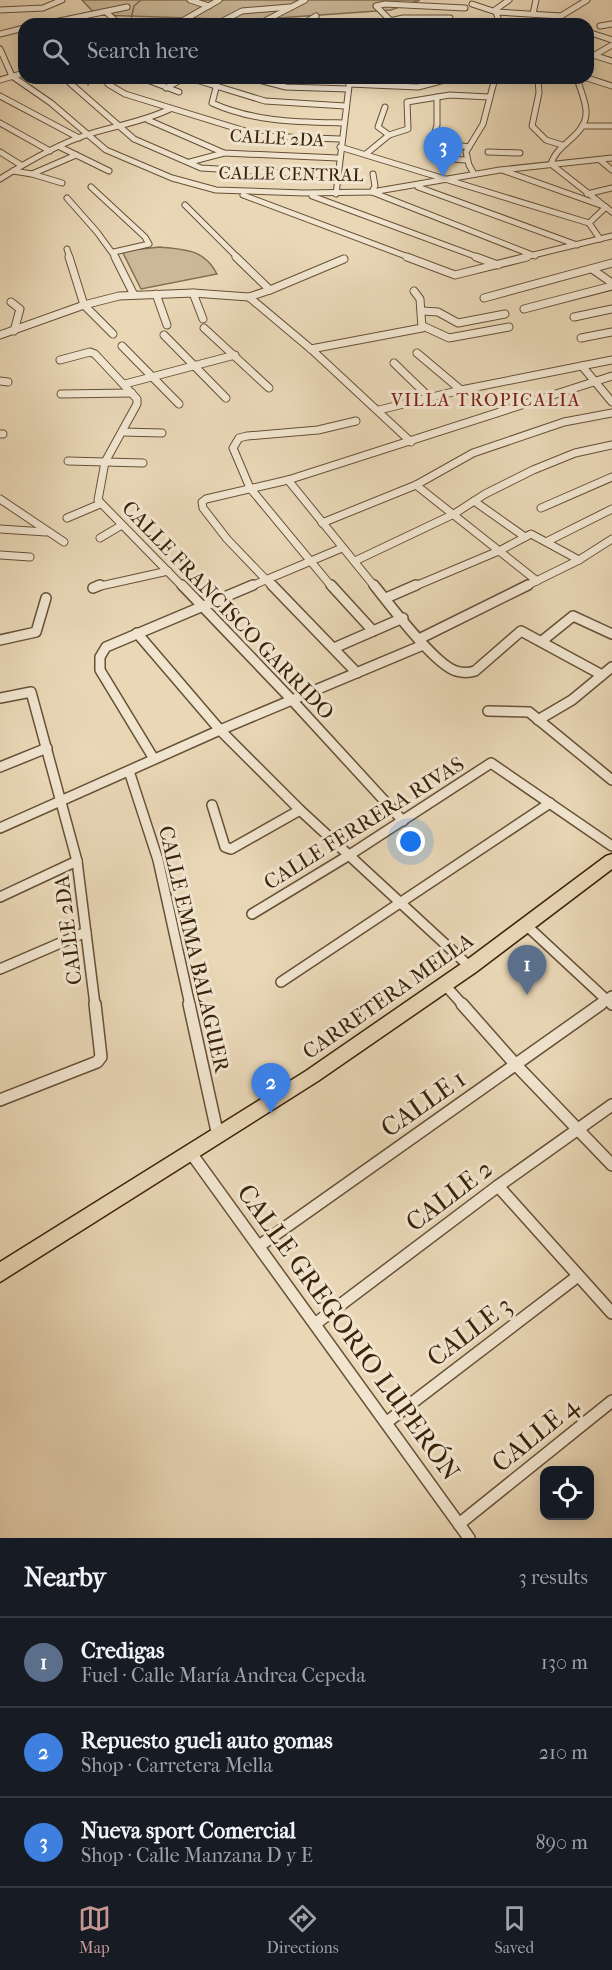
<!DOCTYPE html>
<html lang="en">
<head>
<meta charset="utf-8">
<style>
	body { margin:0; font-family:"IM FELL French Canon",serif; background:#20242c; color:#f1f3f6 }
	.controls { position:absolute; right:18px; bottom:18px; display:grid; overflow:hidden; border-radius:12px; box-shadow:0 3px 15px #0003 }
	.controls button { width:54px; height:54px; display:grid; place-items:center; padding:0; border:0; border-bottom:2px solid #363941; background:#171b24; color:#f1f3f6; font:30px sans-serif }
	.you { position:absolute; left:411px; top:842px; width:21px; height:21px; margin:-15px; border:4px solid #fff; border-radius:50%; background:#1a73e8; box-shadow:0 0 0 9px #1a73e833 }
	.badge { display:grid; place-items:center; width:39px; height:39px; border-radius:50%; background:#c59692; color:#fff; font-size:20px; font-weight:700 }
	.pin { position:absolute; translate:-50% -50px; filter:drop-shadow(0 2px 3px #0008) }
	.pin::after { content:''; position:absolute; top:32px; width:21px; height:18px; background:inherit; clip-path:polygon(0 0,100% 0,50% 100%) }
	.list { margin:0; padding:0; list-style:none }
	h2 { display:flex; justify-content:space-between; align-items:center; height:78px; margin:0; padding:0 24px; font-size:26px }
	h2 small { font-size:20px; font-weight:400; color:#9ea1a6 }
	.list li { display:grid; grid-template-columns:39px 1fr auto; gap:18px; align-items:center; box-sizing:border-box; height:90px; padding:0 24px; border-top:2px solid #363941 }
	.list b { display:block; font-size:22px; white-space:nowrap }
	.list p { margin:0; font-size:20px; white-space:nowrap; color:#9ea1a6 }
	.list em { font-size:20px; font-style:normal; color:#9ea1a6 }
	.icon { flex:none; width:33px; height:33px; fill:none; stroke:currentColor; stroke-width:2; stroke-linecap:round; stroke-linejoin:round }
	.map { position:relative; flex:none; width:612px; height:1538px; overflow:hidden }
	.search { position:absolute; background:#171b24; box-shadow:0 3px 15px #0003; left:18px; right:18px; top:18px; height:66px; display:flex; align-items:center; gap:15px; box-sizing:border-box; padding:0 21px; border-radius:18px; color:#9ea1a6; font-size:22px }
	.sheet { height:348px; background:#171b24 }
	nav { display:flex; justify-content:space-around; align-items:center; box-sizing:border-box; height:84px; border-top:2px solid #363941; background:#171b24; font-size:16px; color:#9ea1a6 }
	nav a { display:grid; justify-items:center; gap:3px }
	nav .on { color:#c59692 }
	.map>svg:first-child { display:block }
	.green { fill:#cbb899; stroke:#826e52; stroke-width:1.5 }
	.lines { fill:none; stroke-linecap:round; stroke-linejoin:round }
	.stream { stroke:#806a4f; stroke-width:1.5 }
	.street-far3-casing { stroke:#665036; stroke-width:7 }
	.street-far2-casing { stroke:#665036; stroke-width:9 }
	.street-far1-casing { stroke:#665036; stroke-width:12 }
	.street-casing { stroke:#665036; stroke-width:14 }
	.primary-casing { stroke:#3a230b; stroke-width:3 }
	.street-far3 { stroke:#f1e5d0; stroke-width:5 }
	.street-far2 { stroke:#f1e5d0; stroke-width:7 }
	.street-far1 { stroke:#f1e5d0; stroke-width:9 }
	.street { stroke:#f1e5d0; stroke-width:11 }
	.primary { fill:#e9d7b6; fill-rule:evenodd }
	.labels { text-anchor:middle; stroke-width:6; stroke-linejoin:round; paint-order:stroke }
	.far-street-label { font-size:18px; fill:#3a230b; stroke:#f1e5d0 }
	.far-neighbourhood-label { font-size:18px; letter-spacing:1.5px; fill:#7a1f14; stroke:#f1e5d0 }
	.street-label { font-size:21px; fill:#3a230b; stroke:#f1e5d0 }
	.near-street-label { font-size:26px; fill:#3a230b; stroke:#f1e5d0 }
</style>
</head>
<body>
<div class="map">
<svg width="612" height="1538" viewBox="0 0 612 1538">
	<rect width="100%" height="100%" fill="#e9d7b6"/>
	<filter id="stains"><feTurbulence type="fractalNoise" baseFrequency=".00333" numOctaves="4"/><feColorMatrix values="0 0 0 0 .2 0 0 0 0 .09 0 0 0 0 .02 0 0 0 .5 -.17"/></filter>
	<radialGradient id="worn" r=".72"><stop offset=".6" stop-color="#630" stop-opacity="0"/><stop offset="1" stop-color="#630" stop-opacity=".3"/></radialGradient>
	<g class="green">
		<path d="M82,0H420L391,10L251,20L96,15Z"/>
		<path d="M160,247C186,250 204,249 217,274L141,289L122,251Z"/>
	</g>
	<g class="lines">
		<g class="stream">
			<path d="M130,24L134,6L141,0"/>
			<path d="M88,85L89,78"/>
		</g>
		<defs>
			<g id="street-far3">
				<path d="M190,0L209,6"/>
				<path d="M472,4L496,12L561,16"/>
				<path d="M0,10L43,8L62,0"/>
				<path d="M495,10L509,0"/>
				<path d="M106,12L118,23"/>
				<path d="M496,12L500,24"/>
				<path d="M533,14L536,0"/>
				<path d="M45,24L127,7"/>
				<path d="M177,24L219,0"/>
				<path d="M217,24L242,11L290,7"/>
				<path d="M259,24L305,0"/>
				<path d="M303,24L316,16"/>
				<path d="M376,24L403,18H450"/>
				<path d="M394,24L376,6L385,4L465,8"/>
				<path d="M556,24L561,16L587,0"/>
				<path d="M600,26L612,24"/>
				<path d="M588,32L612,40"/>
				<path d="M0,34L24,28"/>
				<path d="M0,49L12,76L51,103L106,150L172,178L216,190L304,193L372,192L500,170L612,158"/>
				<path d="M593,55L612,61"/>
				<path d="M588,59L612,45"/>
				<path d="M105,78L108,84L125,94L261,136L340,139"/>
				<path d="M142,78L179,92"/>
				<path d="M190,78L265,101L345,106"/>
				<path d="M251,78L286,87L348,89"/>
				<path d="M538,78L539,93L532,126L546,140L562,145"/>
				<path d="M577,78C580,89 585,99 586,110C588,136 557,142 551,164L612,212"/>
				<path d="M587,78L612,86"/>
				<path d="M0,80L24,73"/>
				<path d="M70,83L134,139L201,168L336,176"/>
				<path d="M349,84L418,87L452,78"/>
				<path d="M166,88L184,78"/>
				<path d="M216,88L212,103C254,122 298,122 343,123"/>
				<path d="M0,96L79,138"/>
				<path d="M437,97V125L429,152L450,159L466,160"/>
				<path d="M385,107L378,127L389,135"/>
				<path d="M148,120L224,153L338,158"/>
				<path d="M0,123L50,151"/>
				<path d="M582,126H612"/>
				<path d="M435,142L469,147"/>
				<path d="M60,147L109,171"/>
				<path d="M340,147L589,223"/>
				<path d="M0,152L21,165"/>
				<path d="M488,152L520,153"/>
				<path d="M366,154L389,135L408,129L407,102L450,95L489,97"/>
				<path d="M600,160L612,170"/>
				<path d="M190,162L224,153"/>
				<path d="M502,170L606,207L589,223L600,239"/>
				<path d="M13,171L32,174L76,155"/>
				<path d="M32,174L62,183"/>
				<path d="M373,174L375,186L372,192L535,256"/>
				<path d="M474,174L469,165L466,152L483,124L495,78"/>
				<path d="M0,179C27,162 56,145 86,135C114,126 143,122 170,109"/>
				<path d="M91,187L145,237L149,244L114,252"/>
				<path d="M418,187L577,245"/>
				<path d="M336,194L350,78"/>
				<path d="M587,194L612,188"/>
				<path d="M243,195L411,258"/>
				<path d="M312,196L480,258"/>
				<path d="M67,198L97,232L116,258"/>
				<path d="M185,205L238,258"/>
				<path d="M67,249L70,258"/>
				<path d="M521,258L612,236"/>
			</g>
			<g id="street-far2">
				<path d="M69,257L84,305L113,334"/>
				<path d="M115,257L134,295"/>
				<path d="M407,257L455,275L527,257"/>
				<path d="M476,257L498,265"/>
				<path d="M592,269L612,283"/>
				<path d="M270,290L344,259"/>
				<path d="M193,293L203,319"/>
				<path d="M156,294L167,325"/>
				<path d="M249,297L311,349L411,442"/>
				<path d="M484,298L612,263"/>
				<path d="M11,302L20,309L14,331"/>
				<path d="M524,309L612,286"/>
				<path d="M422,311L438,312L458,323L505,314"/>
				<path d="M574,317L612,309"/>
				<path d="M423,326L449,338L509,327"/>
				<path d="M204,328L269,388"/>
				<path d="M0,335L84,305L119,296L193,293L249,297L270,290L236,257"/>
				<path d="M164,335L226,398"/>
				<path d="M581,338L612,332"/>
				<path d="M122,346L179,404"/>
				<path d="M311,349L422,328L420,299L414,291"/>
				<path d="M417,353L461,390"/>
				<path d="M60,360L90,352L95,354L137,399V404L105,462L98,500L183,587"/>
				<path d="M394,363L429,397"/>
				<path d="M582,366L612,402"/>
				<path d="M0,381L8,382"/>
				<path d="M125,384L235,355"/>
				<path d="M61,394L132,393"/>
				<path d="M379,410L461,390L612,360"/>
				<path d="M122,432L162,433"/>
				<path d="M0,434H3"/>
				<path d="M68,461L143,463"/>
				<path d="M288,480L375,587"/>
				<path d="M416,485L537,581"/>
				<path d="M0,499L64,542"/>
				<path d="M474,501L525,537"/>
				<path d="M541,508L612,477"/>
				<path d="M67,518L100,504"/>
				<path d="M322,523L416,485L473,453L564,422L612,413"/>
				<path d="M0,529L46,532"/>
				<path d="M100,538L122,525"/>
				<path d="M548,541L612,509"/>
				<path d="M0,555L30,557"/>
				<path d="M355,561L454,514L485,494L533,470L575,453L612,445"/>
				<path d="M96,587L168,571"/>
				<path d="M249,587L342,548"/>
				<path d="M273,587L227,539L203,508L202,502L206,499L288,480L612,376"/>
				<path d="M332,587L250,488L233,448L239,438L247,436L318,430L356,421"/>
				<path d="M413,587L501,550L531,534L579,560"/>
				<path d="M524,587L579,560L612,539"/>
			</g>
			<g id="street-far1">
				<path d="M182,585L292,700L403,821"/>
				<path d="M272,585L357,673"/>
				<path d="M331,585L373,631"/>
				<path d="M374,585C390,605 435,665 456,671C463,673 469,673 475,671L521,631L602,675"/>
				<path d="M93,588L100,585"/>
				<path d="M386,598L416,585"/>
				<path d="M137,633L220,730L300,810L470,967"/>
				<path d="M419,639L528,585"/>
				<path d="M0,640L36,632L46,598"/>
				<path d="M542,641L573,616L612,634"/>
				<path d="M334,648L403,618"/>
				<path d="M0,698L31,692L77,861L95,1005"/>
				<path d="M488,711L529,712L612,780"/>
				<path d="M538,720L572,700L612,667"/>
				<path d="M154,759L100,670V657L106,647L253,585"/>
				<path d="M0,767L47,748"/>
				<path d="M129,771L158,860L190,1005"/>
				<path d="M212,805L225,847L231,849L300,810"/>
				<path d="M0,828L220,730L423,645"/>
				<path d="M0,897L77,861"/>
				<path d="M252,914L351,854L491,763L612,846"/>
				<path d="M526,925L612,1005"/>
				<path d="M0,969L86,932"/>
				<path d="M281,982L550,803"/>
				<path d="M444,984L463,1005"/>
				<path d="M599,1005L612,996"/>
			</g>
			<g id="street">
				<path d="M189,1004L218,1136"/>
				<path d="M462,1004L516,1065L612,1165"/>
				<path d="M0,1100L97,1062L101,1057L95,1004"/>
				<path d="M191,1153L469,1538"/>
				<path d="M498,1186L612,1313"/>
				<path d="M259,1246L601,1004"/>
				<path d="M315,1324L498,1186L612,1105"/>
				<path d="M387,1422L578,1276"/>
				<path d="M459,1524L612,1401"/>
			</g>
			<path id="primary" d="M612,854V869L476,972L318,1081L0,1282V1262L306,1071L464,962L606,856Z"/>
		</defs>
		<use href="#street-far3" class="street-far3-casing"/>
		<use href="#street-far2" class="street-far2-casing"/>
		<use href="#street-far1" class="street-far1-casing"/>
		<use href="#street" class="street-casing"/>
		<use href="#primary" class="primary-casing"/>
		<use href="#street-far3" class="street-far3"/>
		<use href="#street-far2" class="street-far2"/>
		<use href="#street-far1" class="street-far1"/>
		<use href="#street" class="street"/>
		<use href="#primary" class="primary"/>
	</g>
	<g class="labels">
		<g class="far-street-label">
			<text transform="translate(277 138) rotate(3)" y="6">CALLE 2DA</text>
			<text transform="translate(291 174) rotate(1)" y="6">CALLE CENTRAL</text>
		</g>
		<g class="far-neighbourhood-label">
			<text x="486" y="406">VILLA TROPICALIA</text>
		</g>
		<g class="street-label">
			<text transform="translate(228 610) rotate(46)" y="7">CALLE FRANCISCO GARRIDO</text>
			<text transform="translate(364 823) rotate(-32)" y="7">CALLE FERRERA RIVAS</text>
			<text transform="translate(68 930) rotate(-97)" y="7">CALLE 2DA</text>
			<text transform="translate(194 949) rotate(77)" y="7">CALLE EMMA BALAGUER</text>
			<text transform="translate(388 996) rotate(-35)" y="7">CARRETERA MELLA</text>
		</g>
		<g class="near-street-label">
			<text transform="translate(423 1103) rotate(-35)" y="9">CALLE 1</text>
			<text transform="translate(449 1195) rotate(-37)" y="9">CALLE 2</text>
			<text transform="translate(469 1331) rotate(-37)" y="9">CALLE 3</text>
			<text transform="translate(349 1332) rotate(54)" y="9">CALLE GREGORIO LUPERÓN</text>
			<text transform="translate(535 1434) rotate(-39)" y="9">CALLE 4</text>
		</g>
	</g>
	<rect width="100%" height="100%" filter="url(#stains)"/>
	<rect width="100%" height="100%" fill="url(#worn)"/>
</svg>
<div class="controls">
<button><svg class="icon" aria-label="locate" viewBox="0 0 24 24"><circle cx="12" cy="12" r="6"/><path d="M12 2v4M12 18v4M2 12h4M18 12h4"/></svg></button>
</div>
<div class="you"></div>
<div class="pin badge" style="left:527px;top:995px;background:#5c6f8a">1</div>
<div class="pin badge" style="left:271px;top:1113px;background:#3f7fe0">2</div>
<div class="pin badge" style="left:443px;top:177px;background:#3f7fe0">3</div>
<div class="search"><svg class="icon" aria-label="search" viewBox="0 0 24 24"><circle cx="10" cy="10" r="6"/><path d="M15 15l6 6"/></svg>Search here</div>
</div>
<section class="sheet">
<h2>Nearby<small>3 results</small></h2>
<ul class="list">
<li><span class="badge" style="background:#5c6f8a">1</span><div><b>Credigas</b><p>Fuel · Calle María Andrea Cepeda</p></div><em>130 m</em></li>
<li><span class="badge" style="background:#3f7fe0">2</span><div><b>Repuesto gueli auto gomas</b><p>Shop · Carretera Mella</p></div><em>210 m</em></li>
<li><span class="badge" style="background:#3f7fe0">3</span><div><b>Nueva sport Comercial</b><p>Shop · Calle Manzana D y E</p></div><em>890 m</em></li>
</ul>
</section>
<nav>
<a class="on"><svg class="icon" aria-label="map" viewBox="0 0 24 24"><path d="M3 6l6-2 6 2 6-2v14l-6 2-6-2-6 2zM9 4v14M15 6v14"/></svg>Map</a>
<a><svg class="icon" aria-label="directions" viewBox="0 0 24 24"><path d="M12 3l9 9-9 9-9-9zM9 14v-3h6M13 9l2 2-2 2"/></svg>Directions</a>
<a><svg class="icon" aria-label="saved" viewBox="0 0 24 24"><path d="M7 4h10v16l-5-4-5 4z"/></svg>Saved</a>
</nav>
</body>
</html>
